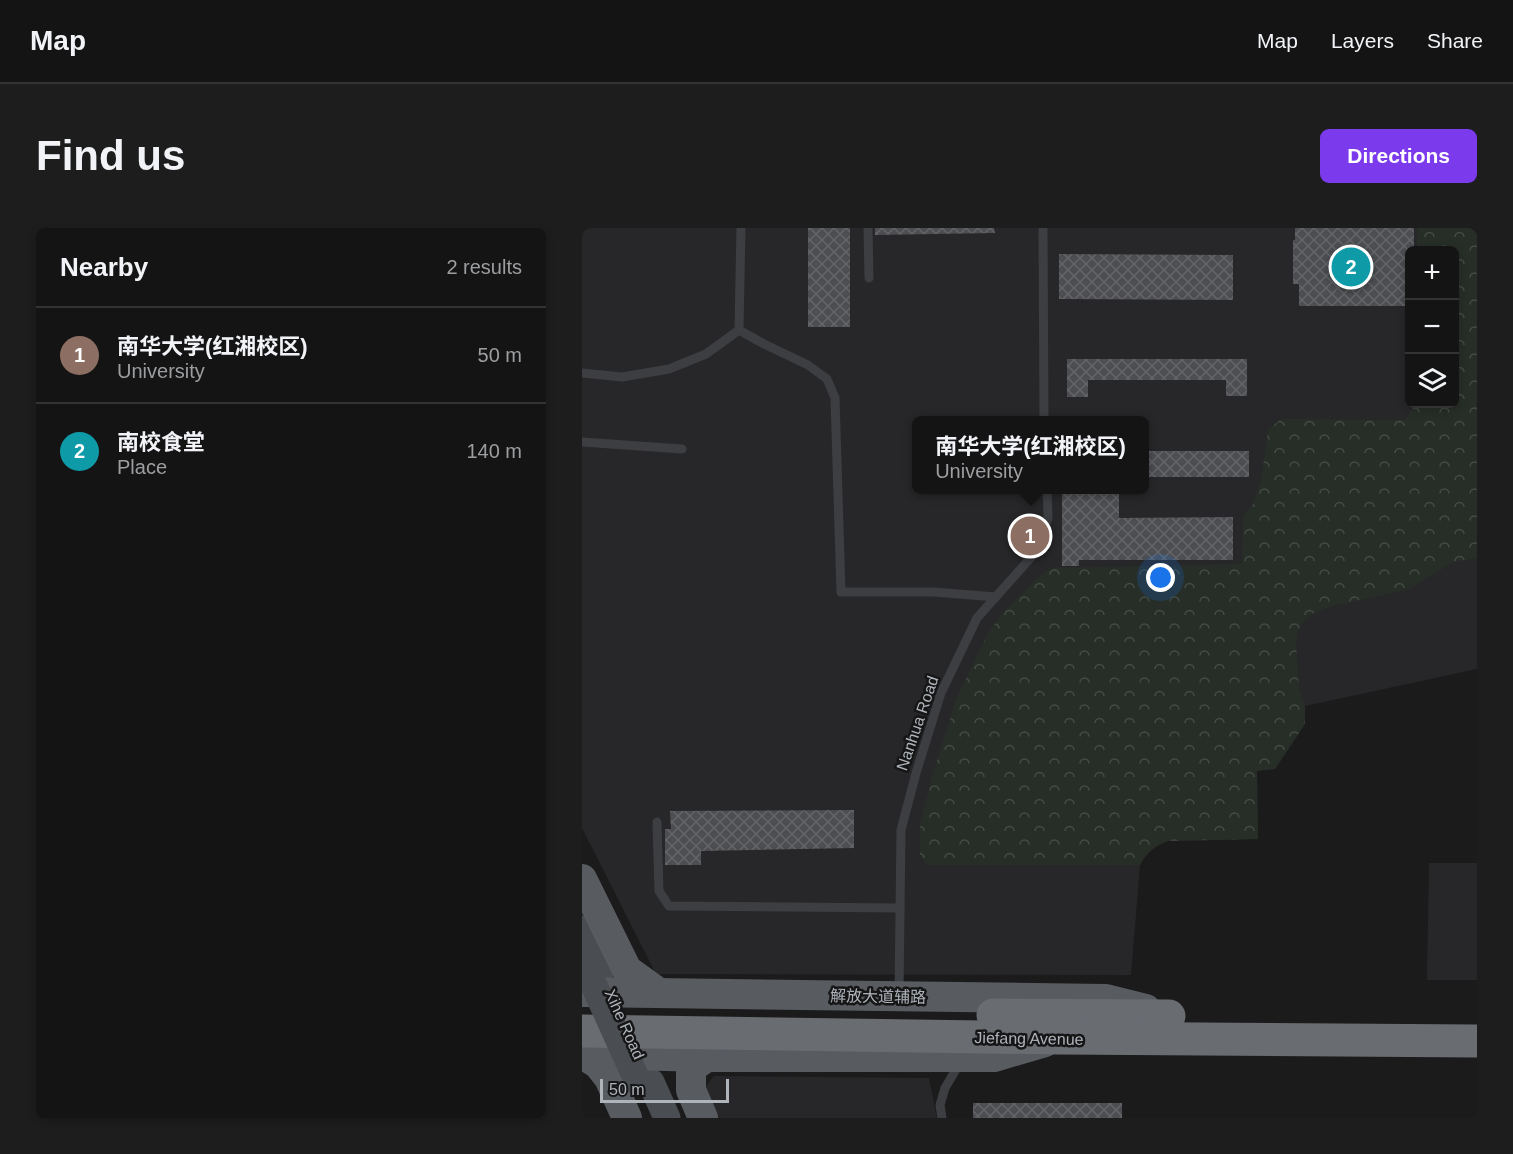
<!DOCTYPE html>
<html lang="en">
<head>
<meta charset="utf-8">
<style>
	body { margin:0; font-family:Helvetica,"Noto Sans SC",sans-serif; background:#1d1d1e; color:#f1f3f6 }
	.controls { position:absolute; right:18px; top:18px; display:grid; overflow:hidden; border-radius:9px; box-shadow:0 3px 9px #0003 }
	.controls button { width:54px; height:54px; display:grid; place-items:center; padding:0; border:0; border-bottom:2px solid #333334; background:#141415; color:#f1f3f6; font:30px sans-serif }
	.scale { position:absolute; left:18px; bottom:15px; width:129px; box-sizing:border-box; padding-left:6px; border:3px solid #afb4ba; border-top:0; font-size:16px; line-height:21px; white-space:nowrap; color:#afb4ba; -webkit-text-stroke:4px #161617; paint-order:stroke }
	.you { position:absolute; left:579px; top:350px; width:21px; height:21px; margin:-15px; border:4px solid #fff; border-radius:50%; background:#1a73e8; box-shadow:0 0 0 9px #1a73e833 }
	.badge { display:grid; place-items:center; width:39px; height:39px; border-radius:50%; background:#7c3aed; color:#fff; font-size:20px; font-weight:700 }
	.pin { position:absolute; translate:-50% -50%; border:3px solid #fff; box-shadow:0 2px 6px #0006 }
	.popup { position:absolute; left:330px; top:188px; width:237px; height:78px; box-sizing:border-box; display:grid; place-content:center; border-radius:9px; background:#141415; filter:drop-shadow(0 2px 4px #0005); font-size:20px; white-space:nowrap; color:#9d9ea0 }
	.popup b { font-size:22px; color:#f1f3f6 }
	.popup::after { content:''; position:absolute; left:50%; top:100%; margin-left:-12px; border:12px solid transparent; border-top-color:#141415 }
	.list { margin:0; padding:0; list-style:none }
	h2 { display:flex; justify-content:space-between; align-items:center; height:78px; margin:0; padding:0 24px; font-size:26px }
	h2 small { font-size:20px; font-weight:400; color:#9d9ea0 }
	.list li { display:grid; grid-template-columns:39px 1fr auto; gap:18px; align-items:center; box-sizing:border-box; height:96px; padding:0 24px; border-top:2px solid #333334 }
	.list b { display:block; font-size:22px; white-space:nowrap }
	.list p { margin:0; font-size:20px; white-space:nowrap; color:#9d9ea0 }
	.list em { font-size:20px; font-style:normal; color:#9d9ea0 }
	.icon { flex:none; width:33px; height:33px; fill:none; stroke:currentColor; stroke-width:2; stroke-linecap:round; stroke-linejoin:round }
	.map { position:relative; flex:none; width:895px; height:890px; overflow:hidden; border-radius:9px }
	header { display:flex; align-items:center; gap:36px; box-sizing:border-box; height:84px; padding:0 30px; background:#141415; border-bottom:2px solid #333334 }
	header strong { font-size:28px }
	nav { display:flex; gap:33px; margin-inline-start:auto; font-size:21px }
	.intro { display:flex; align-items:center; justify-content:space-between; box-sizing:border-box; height:144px; padding:0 36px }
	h1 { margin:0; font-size:42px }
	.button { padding:15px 27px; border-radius:9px; background:#7c3aed; color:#fff; font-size:21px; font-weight:700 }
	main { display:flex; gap:36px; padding:0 36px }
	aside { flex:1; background:#141415; border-radius:9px; box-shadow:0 3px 9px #0003 }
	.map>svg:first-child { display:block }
	.built { fill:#272729; fill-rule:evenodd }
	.park { fill:url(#park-crowns) }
	.building { fill:url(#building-cross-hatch) }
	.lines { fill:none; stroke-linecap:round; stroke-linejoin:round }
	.lane { stroke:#3c3e41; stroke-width:9 }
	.secondary { stroke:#4a4d51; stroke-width:27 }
	.primary { stroke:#585b60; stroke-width:30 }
	.highway { stroke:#696c71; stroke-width:33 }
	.secondary-bridge { stroke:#4a4d51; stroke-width:27 }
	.labels { text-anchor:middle; stroke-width:5; stroke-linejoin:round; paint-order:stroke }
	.street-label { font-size:16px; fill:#afb4ba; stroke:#161617 }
</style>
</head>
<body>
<header>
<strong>Map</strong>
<nav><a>Map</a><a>Layers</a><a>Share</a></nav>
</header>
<div class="intro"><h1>Find us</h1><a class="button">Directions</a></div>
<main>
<aside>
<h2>Nearby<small>2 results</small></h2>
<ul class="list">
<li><span class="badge" style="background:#8d6e63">1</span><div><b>南华大学(红湘校区)</b><p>University</p></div><em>50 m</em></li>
<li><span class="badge" style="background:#0f9aa8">2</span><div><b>南校食堂</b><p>Place</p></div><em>140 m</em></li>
</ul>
</aside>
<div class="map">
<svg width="895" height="890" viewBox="0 0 895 890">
	<defs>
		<pattern id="park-crowns" width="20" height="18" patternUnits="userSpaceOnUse" patternTransform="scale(1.5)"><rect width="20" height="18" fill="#272e27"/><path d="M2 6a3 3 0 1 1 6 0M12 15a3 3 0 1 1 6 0" fill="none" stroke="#444a44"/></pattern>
		<pattern id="building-cross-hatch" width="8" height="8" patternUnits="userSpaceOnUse" patternTransform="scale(1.5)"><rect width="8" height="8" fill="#4d4e51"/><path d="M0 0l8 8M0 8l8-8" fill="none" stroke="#646568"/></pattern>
	</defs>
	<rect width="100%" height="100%" fill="#1b1b1c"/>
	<g class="built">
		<path d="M0,0H895V441L723,478V496L693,541L675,543L676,611L586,613L573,617L563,627L558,637L549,747L74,746L0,600ZM828,22H872V176H828ZM334,192H562V262H334Z"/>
		<path d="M847,635H895V752H845Z"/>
		<path d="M132,848L347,850L355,890H134L124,862L125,857Z"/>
	</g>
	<path class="park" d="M835,0H895V330L871,334L827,361L747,379L730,386L721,394L716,403L714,413L717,461L723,478V496L693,541L675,543L676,611L586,613C573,618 565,624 558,637H345L338,627V598L352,542L375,469L406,405L420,386L460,346L471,340L660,336L661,289L671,276L679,253L686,202L699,191L823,192L834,176H872V22H835Z"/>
	<g class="building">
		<rect x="226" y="0" width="42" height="99"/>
		<path d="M293,0H412L413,5L293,7Z"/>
		<path d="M713,0H832V22H828V78H717V56H711V12H713Z"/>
		<path d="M477,26L651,27V72L477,71Z"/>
		<path d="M485,131H665V168H644V152H506V169H485Z"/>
		<rect x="562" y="223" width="105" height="26"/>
		<path d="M480,262H537V290L651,289V332H497V338H480Z"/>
		<path d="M272,582V620L119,623V637H83V601H89L88,583Z"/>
		<rect x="391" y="875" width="149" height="15"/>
	</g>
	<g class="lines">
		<g class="lane">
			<path d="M159,0L157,102L182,116L226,137L245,151L253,170L259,364H352L414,369"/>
			<path d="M286,0L287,50"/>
			<path d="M461,0L462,192"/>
			<path d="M0,145L40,149L87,141L124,126L157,102"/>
			<path d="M0,214L100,221"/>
			<path d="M75,594L77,663L87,678L318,680"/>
			<path d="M317,766L319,602L334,545L359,465L395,390L452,326L466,290L465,262"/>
			<path d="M360,890L358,877L363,860L379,833"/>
		</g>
		<g class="secondary">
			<path d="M0,701L19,743"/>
			<path d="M69,854L85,890"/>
		</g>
		<g class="primary">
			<path d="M0,651L45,742L77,765"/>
			<path d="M0,764L524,771L564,781"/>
			<path d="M0,826L125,829H412L463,814"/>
			<path d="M0,826L16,836L27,850L45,890"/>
			<path d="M121,890L109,862V840L125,829"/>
		</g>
		<g class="highway">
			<path d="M411,787L587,788"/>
			<path d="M0,803L477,810L895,813"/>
		</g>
		<path class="secondary-bridge" d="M6,744L56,854"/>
	</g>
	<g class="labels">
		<g class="street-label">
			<text transform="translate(335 495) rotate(-71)" y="6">Nanhua Road</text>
			<text transform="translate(296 768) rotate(1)" y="6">解放大道辅路</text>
			<text transform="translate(43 796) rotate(66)" y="6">Xihe Road</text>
			<text transform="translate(447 810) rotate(1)" y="6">Jiefang Avenue</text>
		</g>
	</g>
</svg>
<div class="controls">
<button>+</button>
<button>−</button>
<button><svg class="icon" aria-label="layers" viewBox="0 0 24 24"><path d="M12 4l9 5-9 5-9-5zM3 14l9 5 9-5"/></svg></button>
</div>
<div class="scale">50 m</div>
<div class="you"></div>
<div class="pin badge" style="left:448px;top:308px;background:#8d6e63">1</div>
<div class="popup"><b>南华大学(红湘校区)</b>University</div>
<div class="pin badge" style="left:769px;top:39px;background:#0f9aa8">2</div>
</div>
</main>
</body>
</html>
